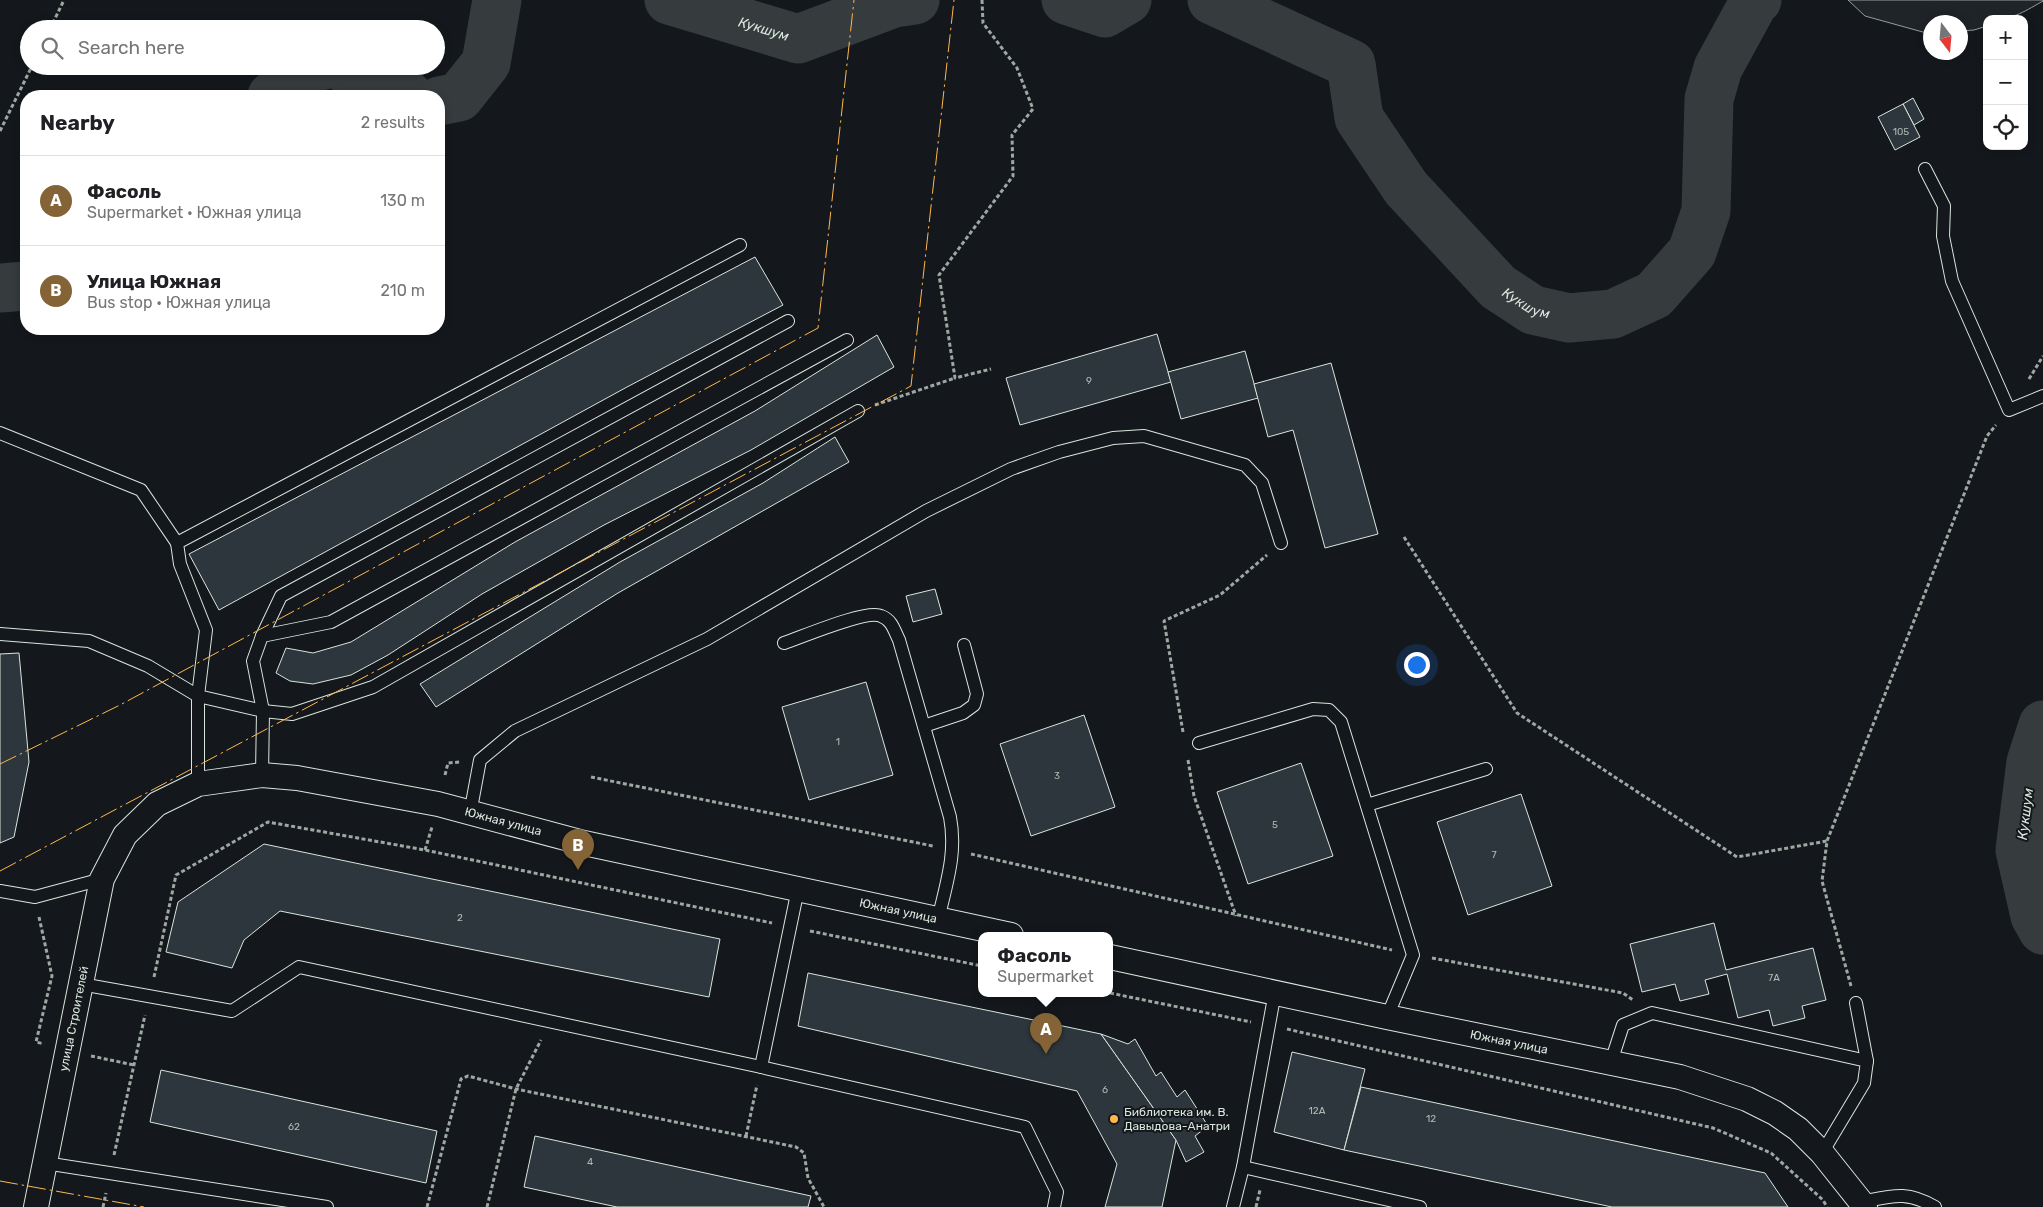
<!DOCTYPE html>
<html lang="en">
<head>
<meta charset="utf-8">
<style>
	body { margin:0; font-family:Rubik,sans-serif; background:#f2f2f2; color:#202124 }
	.controls { position:absolute; right:15px; top:15px; display:grid; overflow:hidden; border-radius:10px; box-shadow:0 2px 8px #0003 }
	.controls button { width:45px; height:45px; display:grid; place-items:center; padding:0; border:0; border-bottom:1px solid #e0e0e0; background:#fff; color:#202124; font:25px sans-serif }
	.compass { position:absolute; left:1923px; top:15px; width:45px; height:45px; border-radius:50%; background:#fff; box-shadow:0 2px 8px #0003; rotate:164deg }
	.you { position:absolute; left:1416px; top:664px; width:18px; height:18px; margin:-12px; border:4px solid #fff; border-radius:50%; background:#1a73e8; box-shadow:0 0 0 8px #1a73e833 }
	.badge { display:grid; place-items:center; width:32px; height:32px; border-radius:50%; background:#846436; color:#fff; font-size:16px; font-weight:700 }
	.pin { position:absolute; translate:-50% -41px; filter:drop-shadow(0 1px 2px #0008) }
	.pin::after { content:''; position:absolute; top:26px; width:18px; height:15px; background:inherit; clip-path:polygon(0 0,100% 0,50% 100%) }
	.popup { position:absolute; left:978px; top:932px; width:135px; height:65px; box-sizing:border-box; display:grid; place-content:center; border-radius:10px; background:#fff; filter:drop-shadow(0 1px 4px #0005); font-size:16px; white-space:nowrap; color:#757577 }
	.popup b { font-size:19px; color:#202124 }
	.popup::after { content:''; position:absolute; left:50%; top:100%; margin-left:-10px; border:10px solid transparent; border-top-color:#fff }
	.list { margin:0; padding:0; list-style:none }
	h2 { display:flex; justify-content:space-between; align-items:center; height:65px; margin:0; padding:0 20px; font-size:21px }
	h2 small { font-size:16px; font-weight:400; color:#757577 }
	.list li { display:grid; grid-template-columns:32px 1fr auto; gap:15px; align-items:center; box-sizing:border-box; height:90px; padding:0 20px; border-top:1px solid #e0e0e0 }
	.list b { display:block; font-size:19px; white-space:nowrap }
	.list p { margin:0; font-size:16px; white-space:nowrap; color:#757577 }
	.list em { font-size:16px; font-style:normal; color:#757577 }
	.icon { flex:none; width:28px; height:28px; fill:none; stroke:currentColor; stroke-width:2; stroke-linecap:round; stroke-linejoin:round }
	.map { position:relative; flex:none; width:2043px; height:1207px; overflow:hidden }
	.search { position:absolute; background:#fff; box-shadow:0 2px 8px #0003; left:20px; top:20px; width:425px; height:55px; display:flex; align-items:center; gap:12px; box-sizing:border-box; padding:0 18px; border-radius:28px; color:#757577; font-size:19px }
	.panel { position:absolute; background:#fff; box-shadow:0 2px 8px #0003; left:20px; top:90px; width:425px; height:245px; border-radius:20px }
	.map>svg:first-child { display:block }
	.green { fill:#202428; stroke:#939e99 }
	.lines { fill:none; stroke-linecap:round; stroke-linejoin:round }
	.river { stroke:#363b3e; stroke-width:49 }
	.building { fill:#2c363c; stroke:#d8e6dc }
	.lane-casing { stroke:#d8e6dc; stroke-width:14 }
	.street-casing { stroke:#d8e6dc; stroke-width:26 }
	.path { stroke:#9da8a2; stroke-width:3; stroke-dasharray:4 2.5; stroke-linecap:butt }
	.lane { stroke:#14181c; stroke-width:12 }
	.street { stroke:#14181c; stroke-width:24 }
	.power { stroke:#ffb74d; stroke-width:1; stroke-dasharray:18 4 2.5 4; stroke-linecap:butt }
	.poi-dot { fill:#ffb74d; stroke:#14181c; stroke-width:2 }
	.labels { text-anchor:middle; stroke-width:4; stroke-linejoin:round; paint-order:stroke }
	.number-label { font-size:10px; fill:#adbab4 }
	.street-label { font-size:12px; fill:#d8e6dc; stroke:#14181c }
	.poi-label { font-size:12px; fill:#d8e6dc; stroke:#14181c; text-anchor:start }
	.water-label { font-size:14px; font-style:italic; fill:#d8e6dc; stroke:#14181c }
</style>
</head>
<body>
<div class="map">
<svg width="2043" height="1207" viewBox="0 0 2043 1207">
	<rect width="100%" height="100%" fill="#14181c"/>
	<path class="green" d="M1848,0H2043V1C2020,14 2014,19 1987,19V26L1974,30L1961,31L1960,22H1930V34L1865,16Z"/>
	<g class="lines">
		<g class="river">
			<path id="s1" d="M669,0L798,39L894,3L915,0"/>
			<path d="M1066,0L1105,13L1127,0"/>
			<path id="s2" d="M1212,0L1351,64L1359,118L1406,188L1498,287L1533,310L1569,318L1613,314L1654,295L1692,252L1706,211L1709,99L1718,68L1754,2L1757,0"/>
			<path d="M342,66L371,89L409,96"/>
			<path d="M272,96L308,69L321,66"/>
			<path d="M439,101L459,97L486,63L497,0"/>
			<path d="M0,288L26,286"/>
			<path d="M2043,725L2031,762L2020,850L2035,916L2043,930"/>
		</g>
	</g>
	<g class="building">
		<path d="M1913,98L1924,119L1914,125L1903,104Z"/>
		<path d="M1903,104L1920,137L1895,150L1878,117Z"/>
		<path d="M755,257L783,305L627,387L219,610L189,554Z"/>
		<path d="M1157,334L1171,382L1020,425L1006,378Z"/>
		<path d="M877,335L894,367L751,450L604,525L482,594L388,655L351,675L313,684L290,681L276,673L286,648L313,653L351,642L515,542L755,411Z"/>
		<path d="M1245,351L1258,398L1181,419L1168,372Z"/>
		<path d="M1331,363L1378,534L1325,548L1293,430L1268,437L1254,384Z"/>
		<path d="M835,437L849,462L618,593L436,707L420,684L620,562L763,483Z"/>
		<path d="M935,589L942,614L913,622L906,596Z"/>
		<path d="M19,653L29,762L14,837L0,843V654Z"/>
		<path d="M866,682L893,775L809,800L782,707Z"/>
		<path d="M1084,715L1115,807L1031,836L1000,744Z"/>
		<path d="M1301,763L1333,856L1248,884L1217,792Z"/>
		<path d="M1521,794L1552,886L1468,915L1437,822Z"/>
		<path d="M264,844L720,939L709,997L280,911L244,940L232,968L166,952L178,902Z"/>
		<path d="M1714,923L1726,970L1813,948L1826,1000L1802,1006L1805,1018L1773,1026L1769,1010L1738,1018L1727,974L1705,980L1709,994L1680,1001L1675,984L1642,992L1630,944Z"/>
		<path d="M808,973L1101,1034L1176,1140L1162,1207H1105L1117,1164L1077,1091L798,1026Z"/>
		<path d="M1101,1034L1128,1044L1135,1039L1156,1076L1161,1072L1177,1097L1185,1090L1208,1126L1195,1136L1204,1152L1186,1162L1176,1140Z"/>
		<path d="M1292,1052L1365,1069L1344,1150L1274,1132Z"/>
		<path d="M161,1070L437,1131L426,1183L150,1122Z"/>
		<path d="M1361,1087L1765,1173L1788,1207H1612L1344,1150Z"/>
		<path d="M535,1136L811,1196L808,1207H617L524,1187Z"/>
	</g>
	<g class="lines">
		<defs>
			<g id="lane">
				<path d="M1925,169L1944,206L1943,236L1952,281L2009,410L2043,396"/>
				<path d="M740,245L177,543L180,564L206,630L198,696L263,711L292,714L373,687L858,411"/>
				<path d="M0,433L141,490L177,543"/>
				<path d="M0,634L89,641L148,666L198,696V784"/>
				<path d="M262,636L281,596L788,321"/>
				<path d="M784,643C802,637 867,609 881,616C892,620 894,630 899,640L950,817C957,854 946,884 938,920"/>
				<path d="M924,726L963,713L974,705L977,694L964,645"/>
				<path d="M1199,743L1313,709L1329,710L1341,722L1413,955L1387,1017"/>
				<path d="M262,775L263,711L253,661L262,636L331,622L847,340"/>
				<path d="M1367,805L1486,769"/>
				<path d="M470,814L480,760L515,731L707,639L926,511L1011,469L1059,452L1113,438L1144,436L1245,465L1262,483L1281,543"/>
				<path d="M0,891L35,897L102,879"/>
				<path d="M81,984L232,1011L299,967L761,1067L1025,1127L1057,1192L1054,1207"/>
				<path d="M1856,1003L1867,1061"/>
				<path d="M1611,1062L1623,1025L1652,1013L1867,1061L1864,1083L1822,1153"/>
				<path d="M761,1067L798,889"/>
				<path d="M45,1163L327,1207"/>
				<path d="M1243,1167L1420,1207"/>
				<path d="M1861,1202C1892,1196 1906,1190 1935,1207"/>
				<path d="M1233,1207L1243,1167L1275,992"/>
			</g>
			<g id="street">
				<path id="s3" d="M1110,957L1387,1017L1680,1077L1747,1099L1775,1113L1798,1129L1822,1153L1865,1207"/>
				<path id="s4" d="M36,1207L102,879L125,835L157,804L198,784L262,775L297,778L438,804L584,843L1011,935"/>
			</g>
		</defs>
		<use href="#lane" class="lane-casing"/>
		<use href="#street" class="street-casing"/>
		<g class="path">
			<path d="M982,0L983,23L1017,68L1033,109L1012,135L1013,176L939,275L955,378L991,369"/>
			<path d="M50,29L64,0"/>
			<path d="M0,131L32,66"/>
			<path d="M2029,379L2043,356"/>
			<path d="M875,405L955,378"/>
			<path d="M1404,537L1517,713L1737,857L1827,841"/>
			<path d="M1183,732L1164,621L1220,595L1267,555"/>
			<path d="M1188,760L1194,796L1236,916"/>
			<path d="M445,775L448,763L460,762"/>
			<path d="M591,777L933,846"/>
			<path d="M425,850L432,827"/>
			<path d="M971,854L1392,950"/>
			<path d="M39,917L52,976L36,1042L44,1044"/>
			<path d="M810,931L982,966"/>
			<path d="M1432,958L1623,993L1633,1000"/>
			<path d="M154,977L176,875L268,822L425,850L772,923"/>
			<path d="M1851,986L1822,881L1827,841L1987,436L1996,425"/>
			<path d="M1110,993L1251,1022"/>
			<path d="M1287,1029L1713,1128L1771,1153L1823,1200L1827,1207"/>
			<path d="M91,1056L134,1065"/>
			<path d="M746,1136L757,1085"/>
			<path d="M114,1155L145,1015"/>
			<path d="M103,1207L106,1193"/>
			<path d="M427,1207L461,1079L468,1076L516,1089L796,1147L804,1153L808,1178L824,1207"/>
			<path d="M487,1207L516,1089L541,1040"/>
			<path d="M1256,1207L1260,1190"/>
		</g>
		<use href="#lane" class="lane"/>
		<use href="#street" class="street"/>
		<g class="power">
			<path d="M0,764L120,705L818,328L854,0"/>
			<path d="M0,871L911,386L954,0"/>
			<path d="M0,1181L144,1207"/>
		</g>
	</g>
	<circle class="poi-dot" cx="1114" cy="1119" r="5"/>
	<g class="labels">
		<g class="number-label">
			<text x="1901" y="135">105</text>
			<text x="1089" y="384">9</text>
			<text x="838" y="745">1</text>
			<text x="1057" y="779">3</text>
			<text x="1275" y="828">5</text>
			<text x="1494" y="858">7</text>
			<text x="460" y="921">2</text>
			<text x="1774" y="981">7А</text>
			<text x="1105" y="1093">6</text>
			<text x="1317" y="1114">12А</text>
			<text x="1431" y="1122">12</text>
			<text x="294" y="1130">62</text>
			<text x="590" y="1165">4</text>
		</g>
		<g class="street-label">
			<text dy="4" stroke="none"><textPath href="#s4" startOffset="785">Южная улица</textPath></text>
			<text dy="4" stroke="none"><textPath href="#s4" startOffset="1190">Южная улица</textPath></text>
			<text dy="4" stroke="none"><textPath href="#s4" startOffset="192">улица Строителей</textPath></text>
			<text dy="4" stroke="none"><textPath href="#s3" startOffset="408">Южная улица</textPath></text>
		</g>
		<g class="poi-label">
			<text x="1124" y="1116">Библиотека им. В.<tspan x="1124" dy="14">Давыдова-Анатри</tspan></text>
		</g>
		<g class="water-label">
			<text dy="5" stroke="none"><textPath href="#s1" startOffset="99">Кукшум</textPath></text>
			<text dy="5" stroke="none"><textPath href="#s2" startOffset="460">Кукшум</textPath></text>
			<text transform="translate(2025 814) rotate(-83)" y="5">Кукшум</text>
		</g>
	</g>
</svg>
<div class="controls">
<button>+</button>
<button>−</button>
<button><svg class="icon" aria-label="locate" viewBox="0 0 24 24"><circle cx="12" cy="12" r="6"/><path d="M12 2v4M12 18v4M2 12h4M18 12h4"/></svg></button>
</div>
<svg class="compass" viewBox="-18 -18 36 36"><path d="M0-13l5 13h-10z" fill="#e53935"/><path d="M0 13l5-13h-10z" fill="#757577"/></svg>
<div class="you"></div>
<div class="pin badge" style="left:1046px;top:1054px">A</div>
<div class="popup"><b>Фасоль</b>Supermarket</div>
<div class="pin badge" style="left:578px;top:870px">B</div>
<div class="search"><svg class="icon" aria-label="search" viewBox="0 0 24 24"><circle cx="10" cy="10" r="6"/><path d="M15 15l6 6"/></svg>Search here</div>
<section class="panel">
<h2>Nearby<small>2 results</small></h2>
<ul class="list">
<li><span class="badge">A</span><div><b>Фасоль</b><p>Supermarket · Южная улица</p></div><em>130 m</em></li>
<li><span class="badge">B</span><div><b>Улица Южная</b><p>Bus stop · Южная улица</p></div><em>210 m</em></li>
</ul>
</section>
</div>
</body>
</html>
